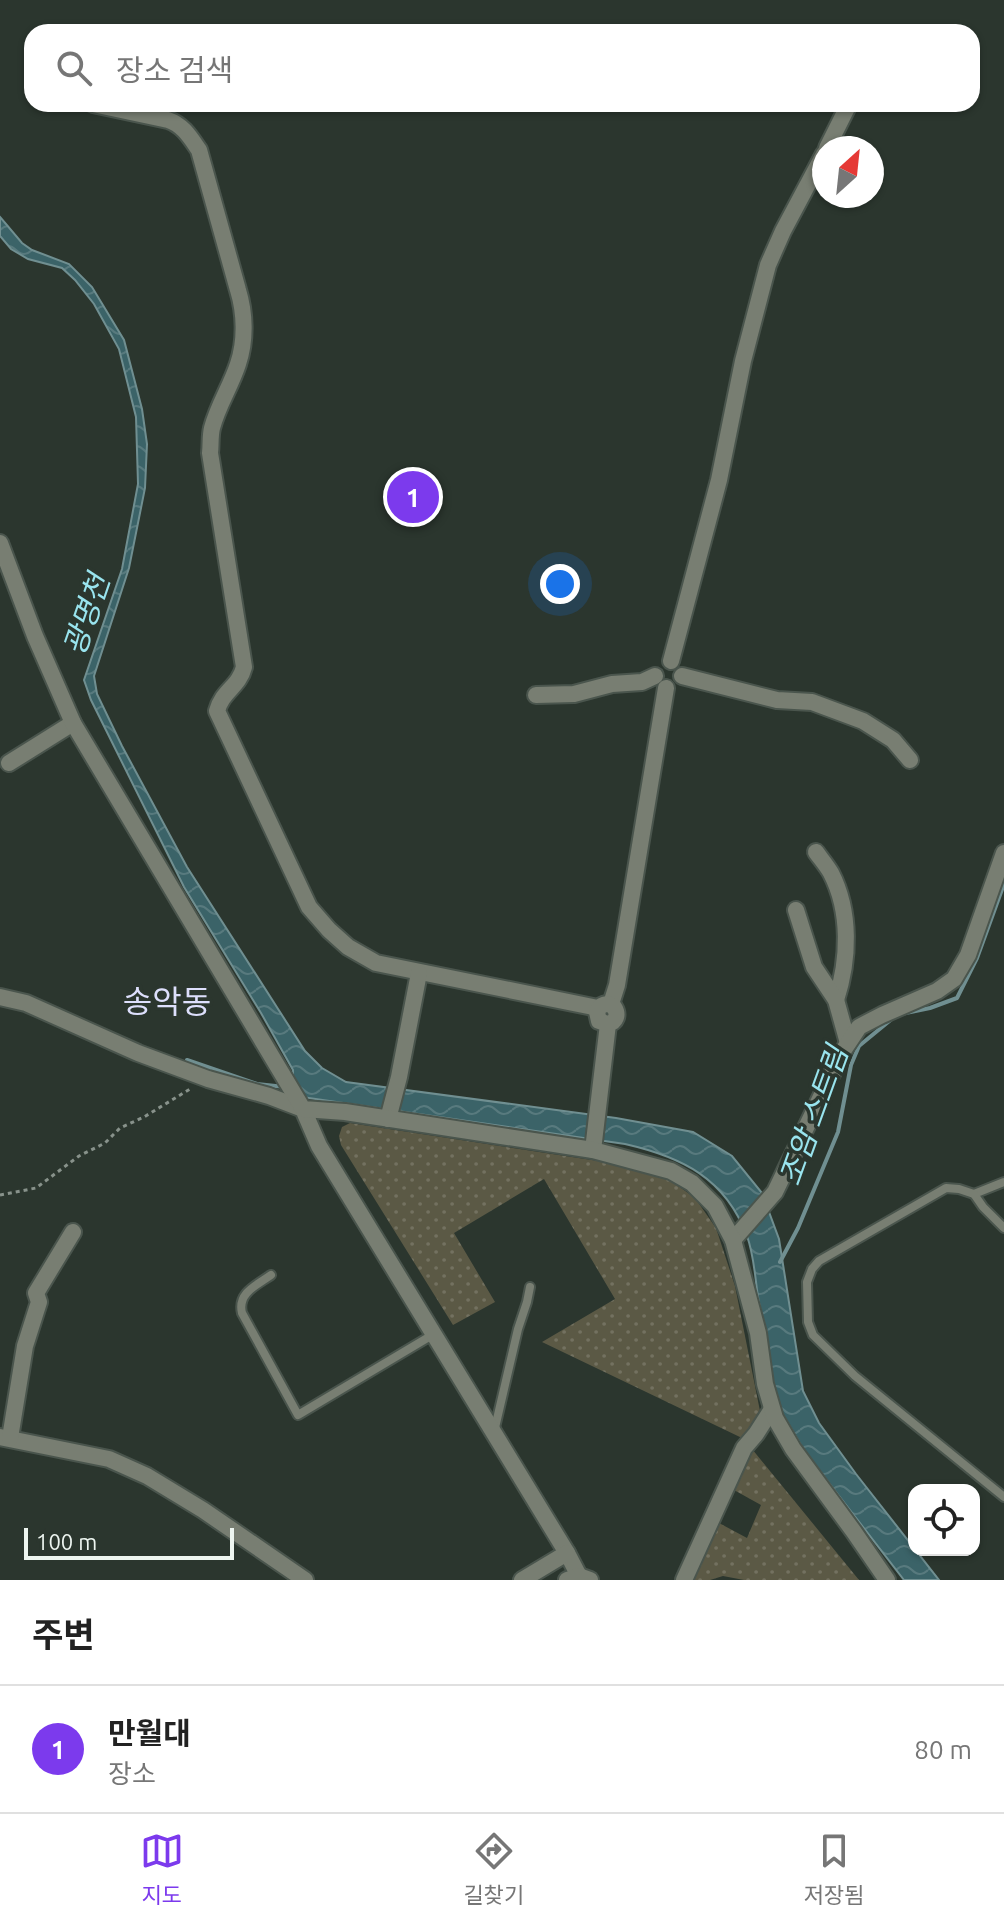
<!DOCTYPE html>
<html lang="ko">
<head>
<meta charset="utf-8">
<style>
	body { margin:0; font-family:Ubuntu,"Noto Sans KR",sans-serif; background:#f2f2f2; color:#222 }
	.controls { position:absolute; right:24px; bottom:24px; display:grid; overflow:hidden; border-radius:16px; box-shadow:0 2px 6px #0004 }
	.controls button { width:72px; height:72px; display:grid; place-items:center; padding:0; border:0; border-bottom:2px solid #e0e0e0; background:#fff; color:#222; font:40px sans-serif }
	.compass { position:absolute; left:812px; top:136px; width:72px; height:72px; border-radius:50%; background:#fff; box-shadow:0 2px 6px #0004; rotate:27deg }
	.scale { position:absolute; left:24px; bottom:20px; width:210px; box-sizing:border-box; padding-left:8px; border:4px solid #edf5f0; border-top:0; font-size:22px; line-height:28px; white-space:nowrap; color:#edf5f0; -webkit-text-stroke:6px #2b362e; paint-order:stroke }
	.you { position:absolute; left:560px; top:584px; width:28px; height:28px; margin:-20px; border:6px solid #fff; border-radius:50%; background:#1a73e8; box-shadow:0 0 0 12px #1a73e833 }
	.badge { display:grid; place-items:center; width:52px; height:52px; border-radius:50%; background:#7c3aed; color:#fff; font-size:26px; font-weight:700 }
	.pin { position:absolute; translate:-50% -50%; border:4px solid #fff; box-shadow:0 2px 8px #0006 }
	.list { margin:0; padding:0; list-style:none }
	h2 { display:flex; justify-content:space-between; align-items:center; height:104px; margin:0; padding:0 32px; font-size:34px }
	h2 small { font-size:26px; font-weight:400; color:#767676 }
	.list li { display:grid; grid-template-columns:52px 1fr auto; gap:24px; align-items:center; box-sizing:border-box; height:128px; padding:0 32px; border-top:2px solid #e0e0e0 }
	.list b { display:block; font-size:30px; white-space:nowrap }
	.list p { margin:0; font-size:26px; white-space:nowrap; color:#767676 }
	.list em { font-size:26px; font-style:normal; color:#767676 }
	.icon { flex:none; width:44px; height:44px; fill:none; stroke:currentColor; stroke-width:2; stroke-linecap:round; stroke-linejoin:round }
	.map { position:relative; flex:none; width:1004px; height:1580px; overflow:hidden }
	.search { position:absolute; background:#fff; box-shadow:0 2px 6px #0004; left:24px; right:24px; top:24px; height:88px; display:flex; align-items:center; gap:20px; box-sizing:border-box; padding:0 28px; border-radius:24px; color:#767676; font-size:30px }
	.sheet { height:232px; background:#fff }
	nav { display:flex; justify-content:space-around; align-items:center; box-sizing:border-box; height:112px; border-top:2px solid #e0e0e0; background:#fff; font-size:22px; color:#767676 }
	nav a { display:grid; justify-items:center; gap:4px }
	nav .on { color:#7c3aed }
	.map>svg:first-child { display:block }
	.grass { fill:url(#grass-dots) }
	.water { fill:url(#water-waves); stroke:#708f91; stroke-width:2 }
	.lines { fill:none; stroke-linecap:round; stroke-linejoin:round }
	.stream { stroke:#708f91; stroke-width:4 }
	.service-casing { stroke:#4a554d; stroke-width:12 }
	.minor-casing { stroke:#4a554d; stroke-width:20 }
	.tertiary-casing { stroke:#4a554d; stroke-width:20 }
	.path { stroke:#88928b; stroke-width:3; stroke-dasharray:4 4; stroke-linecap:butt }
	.service { stroke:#787e72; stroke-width:8 }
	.minor { stroke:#787e72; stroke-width:16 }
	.tertiary { stroke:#787e72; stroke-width:16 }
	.labels { text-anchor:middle; stroke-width:7; stroke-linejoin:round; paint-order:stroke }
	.water-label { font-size:30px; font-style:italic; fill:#99e4ee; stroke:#2b362e }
	.quarter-label { font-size:32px; fill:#dddffc; stroke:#2b362e }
</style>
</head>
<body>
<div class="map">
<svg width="1004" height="1580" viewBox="0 0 1004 1580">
	<defs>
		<pattern id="grass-dots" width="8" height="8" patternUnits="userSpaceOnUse" patternTransform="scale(2)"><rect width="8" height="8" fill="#5b5945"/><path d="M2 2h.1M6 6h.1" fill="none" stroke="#737160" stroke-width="1.8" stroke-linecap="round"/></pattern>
		<pattern id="water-waves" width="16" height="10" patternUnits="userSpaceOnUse" patternTransform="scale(2)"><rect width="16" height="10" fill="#3b6368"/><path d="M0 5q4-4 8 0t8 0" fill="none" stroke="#587a7e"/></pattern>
	</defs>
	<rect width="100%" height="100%" fill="#2b362e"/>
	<g class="grass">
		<path d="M350,1123L638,1167L670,1180L695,1198L716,1228L735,1286L761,1416L742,1438L542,1342L615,1299L544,1179L454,1233L495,1302L453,1325L341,1145L339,1136L342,1127Z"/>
		<path d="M752,1449L859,1580H744L723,1576L710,1580H691L719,1523L747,1538L761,1505L734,1490Z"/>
	</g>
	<path class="water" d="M0,217L22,243L32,250L69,264L92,287L124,340L142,409L147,444L145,488L129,568L94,676L97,694L122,746L187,867L305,1051L322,1068L346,1082L616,1118L693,1132L732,1156L762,1193L779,1239L803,1391L819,1423L856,1474L939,1580H904L805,1452L783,1415L775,1395C770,1362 764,1330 758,1297C755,1277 754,1255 747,1236C725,1178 682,1157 625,1144L302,1097L293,1080V1070L261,1013L184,887L91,700L84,680L122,569L138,484L136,417L119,349L94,304L75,280L62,268L28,259L11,249L0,236Z"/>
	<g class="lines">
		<g class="stream">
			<path d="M901,1014L930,1008L957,998L977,958L1004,884"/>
			<path d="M187,1060L257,1084L285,1087"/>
			<path d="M780,1262L798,1228L838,1132L851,1065L859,1046L893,1018"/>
		</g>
		<defs>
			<g id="service">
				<path d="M974,1194L1004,1182"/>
				<path d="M1004,1228L983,1207L974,1194L959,1189L946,1188L819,1261L812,1269L807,1282L808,1322L813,1335L855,1376L1004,1497"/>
				<path d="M271,1275C257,1285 237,1293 242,1313L298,1415L434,1334"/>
				<path d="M494,1432L518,1329L527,1302L530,1287"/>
			</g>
			<g id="minor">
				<path d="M93,104L168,120C183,125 190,137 199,150L238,290C245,313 246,340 238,364C231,386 218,405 212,428C210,436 211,445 210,453L244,667C239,687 222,691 217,711L309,907L329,930L348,947L376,963L598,1008"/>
				<path d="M827,148L849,104"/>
				<path d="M671,661L719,480L743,361L768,265L783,231L824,154"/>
				<path d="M682,676L777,700L812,702L863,721L893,740L910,760"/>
				<path d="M536,695L574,694L612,684L642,682L655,676"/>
				<path d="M9,763L73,723"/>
				<path d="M816,852C821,859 827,866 831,873C851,912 849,960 836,1000"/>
				<path d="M796,910L814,967L836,1000L848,1043"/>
				<path d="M0,997L26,1003L138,1053L208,1079L269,1096L303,1109L319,1146L567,1553L579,1576"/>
				<path d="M611,1004L617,985L666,688"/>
				<path d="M388,1119L399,1077L419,973"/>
				<path d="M593,1150L608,1024C616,1022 619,1015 614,1007C607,1002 600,1004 597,1012L599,1021L608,1024"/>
				<path d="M733,1240L775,1192L843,1051L859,1027L882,1015L937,991L954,979L968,955L1004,853"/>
				<path d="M0,1437L109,1459L147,1476L203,1510L305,1580"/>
				<path d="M10,1438L25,1346L39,1302L36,1293L73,1232"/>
				<path d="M522,1580L567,1553"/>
				<path d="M567,1580L579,1576L590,1580"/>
				<path d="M684,1580L744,1448L756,1434L772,1409"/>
			</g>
			<path id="tertiary" d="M0,543L35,636L73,723L303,1109L345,1112L593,1150L671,1171L692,1183L715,1206L733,1240L758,1333L765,1384L775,1418L793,1449L854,1532L887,1580"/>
		</defs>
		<use href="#service" class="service-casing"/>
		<use href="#minor" class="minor-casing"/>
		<use href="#tertiary" class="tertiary-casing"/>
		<path class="path" d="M0,1195L36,1188L79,1156L105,1143L120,1128L144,1117L190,1089"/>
		<use href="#service" class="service"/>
		<use href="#minor" class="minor"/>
		<use href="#tertiary" class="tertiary"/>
	</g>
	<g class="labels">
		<g class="water-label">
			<text transform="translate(87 615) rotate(-71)" y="10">광명천</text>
			<text transform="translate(814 1116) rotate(-70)" y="10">조암 스트림</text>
		</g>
		<g class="quarter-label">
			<text x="167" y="1013">송악동</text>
		</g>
	</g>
</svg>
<div class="controls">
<button><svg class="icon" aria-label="locate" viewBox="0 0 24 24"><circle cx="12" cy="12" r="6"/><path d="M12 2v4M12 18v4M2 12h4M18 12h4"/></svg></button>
</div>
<svg class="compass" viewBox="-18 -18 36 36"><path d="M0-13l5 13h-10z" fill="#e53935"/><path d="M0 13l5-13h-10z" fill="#767676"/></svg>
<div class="scale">100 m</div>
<div class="you"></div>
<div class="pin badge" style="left:413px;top:497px">1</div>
<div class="search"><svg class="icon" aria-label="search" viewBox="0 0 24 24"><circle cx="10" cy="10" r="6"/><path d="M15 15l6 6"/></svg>장소 검색</div>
</div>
<section class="sheet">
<h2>주변<small></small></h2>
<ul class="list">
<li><span class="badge">1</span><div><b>만월대</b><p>장소</p></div><em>80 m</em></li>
</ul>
</section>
<nav>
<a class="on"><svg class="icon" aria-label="map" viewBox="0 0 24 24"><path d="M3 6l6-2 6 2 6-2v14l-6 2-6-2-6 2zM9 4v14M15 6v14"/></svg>지도</a>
<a><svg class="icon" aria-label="directions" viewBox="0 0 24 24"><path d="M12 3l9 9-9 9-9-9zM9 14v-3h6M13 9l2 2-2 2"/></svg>길찾기</a>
<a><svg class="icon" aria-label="saved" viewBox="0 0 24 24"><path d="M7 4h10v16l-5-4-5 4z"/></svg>저장됨</a>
</nav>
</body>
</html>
